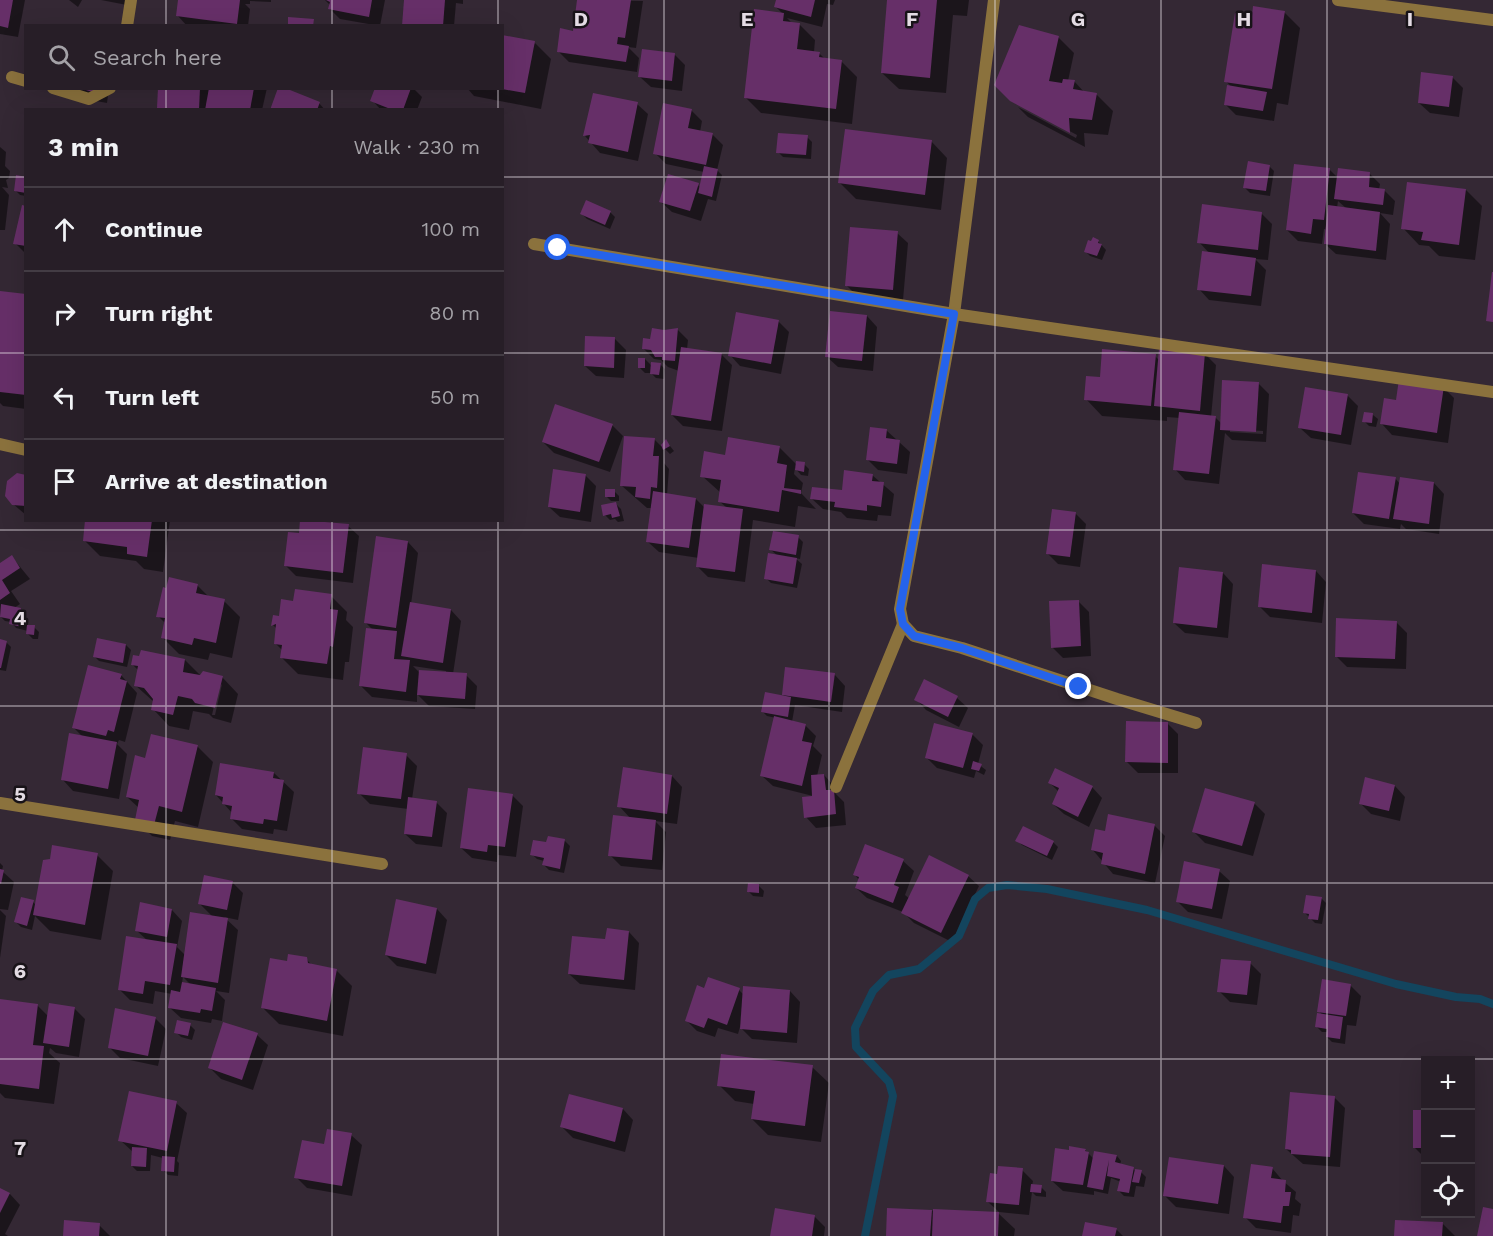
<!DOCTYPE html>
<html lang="en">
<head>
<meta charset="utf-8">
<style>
	body { margin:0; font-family:"Work Sans",sans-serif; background:#332b33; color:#f1f3f6 }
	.controls { position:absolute; right:18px; bottom:18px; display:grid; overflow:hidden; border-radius:0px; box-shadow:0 6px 24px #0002 }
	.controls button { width:54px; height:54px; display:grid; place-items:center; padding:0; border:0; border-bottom:2px solid #433c44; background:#271e27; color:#f1f3f6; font:30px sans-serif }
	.stop { position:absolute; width:18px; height:18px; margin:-14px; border:4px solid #2563eb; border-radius:50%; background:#fff }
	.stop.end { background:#2563eb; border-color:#fff; box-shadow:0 2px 6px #0008 }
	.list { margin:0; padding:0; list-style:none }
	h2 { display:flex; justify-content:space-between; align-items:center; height:78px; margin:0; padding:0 24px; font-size:26px }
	h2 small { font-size:20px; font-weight:400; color:#a4a2a7 }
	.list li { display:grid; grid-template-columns:39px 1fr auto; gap:18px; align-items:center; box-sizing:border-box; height:84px; padding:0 24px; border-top:2px solid #433c44 }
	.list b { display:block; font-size:22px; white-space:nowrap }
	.list em { font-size:20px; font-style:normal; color:#a4a2a7 }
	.icon { flex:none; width:33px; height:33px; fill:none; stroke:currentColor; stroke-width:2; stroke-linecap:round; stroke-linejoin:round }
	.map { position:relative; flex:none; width:1493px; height:1236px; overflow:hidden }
	.search { position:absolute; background:#271e27; box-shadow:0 6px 24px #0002; left:24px; top:24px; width:480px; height:66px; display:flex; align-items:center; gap:15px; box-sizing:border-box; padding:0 21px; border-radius:0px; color:#a4a2a7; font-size:22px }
	.panel { position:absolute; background:#271e27; box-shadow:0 6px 24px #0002; left:24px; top:108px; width:480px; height:414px; border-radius:0px }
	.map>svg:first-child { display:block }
	.shadow { fill:#0007; fill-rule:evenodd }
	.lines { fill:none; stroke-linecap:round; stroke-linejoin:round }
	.stream { stroke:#13455e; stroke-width:8 }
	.building { fill:#662f68 }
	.minor { stroke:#8b723d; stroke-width:12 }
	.route { stroke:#2563eb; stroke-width:8 }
	.grid { fill:none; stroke:#e4dce4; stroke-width:1.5; stroke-opacity:0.55 }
	.grid-label { font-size:20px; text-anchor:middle; font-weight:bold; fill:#e4dce4; stroke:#181318; stroke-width:5; stroke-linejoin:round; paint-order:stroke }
</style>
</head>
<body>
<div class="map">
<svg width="1493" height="1236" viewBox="0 0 1493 1236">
	<rect width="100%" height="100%" fill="#342834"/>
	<g class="shadow">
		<path d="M0,0H25L18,37L0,34Z"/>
		<path d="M69,0H82L78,7Z"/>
		<path d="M101,0H133L132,6Z"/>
		<path d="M180,0H271V2L250,1V4H245L250,9L248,26H187L178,16Z"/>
		<path d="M325,0H385L380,26L340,19L330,9V5Z"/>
		<path d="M406,0H463V4L456,3L454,26H404Z"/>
		<path d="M579,0L643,1L636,48L628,47L639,58L637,72L569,62L558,51L574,32Z"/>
		<path d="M778,0H835L833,5L827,4L822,27L787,18L793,24H799L815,40L814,52L819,53L825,59L841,61L857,77L852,124L761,113L745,97L783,14L776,7Z"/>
		<path d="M888,0H969L967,16L953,15L946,93L899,89L882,73Z"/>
		<path d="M1284,12L1300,28L1288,105L1277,103L1274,121L1236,115L1225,104L1232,88L1226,81L1253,17Z"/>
		<path d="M1058,37L1074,53L1068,81H1074L1085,93L1097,95L1113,111L1108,135L1084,133L1085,147L1028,117L1018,107L1076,138L1077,135L1011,100Z"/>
		<path d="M535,43L551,59L541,109L474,96L467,88H502Z"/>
		<path d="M675,55L685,65L682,91L651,87L640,77Z"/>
		<path d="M1452,77L1463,88L1459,117L1430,113L1419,103Z"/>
		<path d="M47,88H109L107,103L52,93Z"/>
		<path d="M159,88H267L262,110H160L158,107Z"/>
		<path d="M377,88H413L422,97L417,110H381L372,100Z"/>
		<path d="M319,103L325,110H271Z"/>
		<path d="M637,104L648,114L638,161L600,153L585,136Z"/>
		<path d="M691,110L702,121L700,132L712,134L723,145L717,170L722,175L716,201L708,199L701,221L672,212L661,202L698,185L701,188L704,172L666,164L655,153Z"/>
		<path d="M807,137L812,142L811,159L783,157L778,152Z"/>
		<path d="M931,141L947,158L941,210L856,199L840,183Z"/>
		<path d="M0,147L6,152L5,166L10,171L9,178L6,180L8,188L2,187L9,195L5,230H0Z"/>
		<path d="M1269,166L1274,171L1270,196L1250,193L1245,188Z"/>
		<path d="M1330,170L1338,178L1369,173L1380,184L1379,190H1384L1395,201L1393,215L1380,213L1390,224L1386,260L1336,254L1325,244L1327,230L1324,229L1322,244L1298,241L1287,230ZM1338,201L1347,209L1337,208Z"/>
		<path d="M26,178V196L20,195L15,190Z"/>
		<path d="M1466,190L1482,206L1475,260L1439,256L1429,246L1419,245L1403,228Z"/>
		<path d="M26,207V254L15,243Z"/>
		<path d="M610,212L615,217L610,229L587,219L582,214Z"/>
		<path d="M1262,214L1272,224L1268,260L1255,259L1266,270L1261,306L1209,300L1199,289L1210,254L1199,242Z"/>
		<path d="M897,233L908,243L903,300L857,296L846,285Z"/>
		<path d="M1098,241L1106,250L1102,260L1090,256L1085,251Z"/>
		<path d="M0,293L26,296V409L3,406L0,403Z"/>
		<path d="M867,316L877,327L873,371L838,367L827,357Z"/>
		<path d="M778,321L789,332L781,374L740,366L730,355Z"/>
		<path d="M677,329L688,340L687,349L721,354L732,365L722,431L683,426L672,415L679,371L668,367L661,360L654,359L643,348L664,332Z"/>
		<path d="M615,339L626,350L624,378L596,376L585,366Z"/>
		<path d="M1205,354L1216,365L1211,417H1215L1222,424L1258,383L1269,394L1266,442L1232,440L1225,433L1219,484L1185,480L1175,469L1180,418L1167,417V421L1102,416L1086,399L1101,379L1155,356L1159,360ZM1230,429L1263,431V434L1230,432Z"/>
		<path d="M645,359L652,366L660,364L665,369L664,379L656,378L651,373H645L640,368Z"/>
		<path d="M1444,388L1454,398L1448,443L1392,435L1382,424L1397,401Z"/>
		<path d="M1347,395L1358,406L1351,445L1311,438L1300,428Z"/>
		<path d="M1373,415L1378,419L1376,427L1369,426L1364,421Z"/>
		<path d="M612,425L623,436L610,472L554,453L543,442Z"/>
		<path d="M886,430L910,452L907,474L878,470L868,460Z"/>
		<path d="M654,439L661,446L666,441L674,451L670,454L665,449L664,463L669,469L667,495L696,499L705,508H727L719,501L721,493L702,476L726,456L779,447L797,465L804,464L809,469L808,476L801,475L795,468L794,474L803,483L801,493L816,509L798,506L795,527L753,520L745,582L708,577L698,567L699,558L659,552L648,542L653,508H647L622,486Z"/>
		<path d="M585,475L596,486L591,522L560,517L549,507Z"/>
		<path d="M872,475L894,494L891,516L878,515L877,521L847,518L841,512L823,509L812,499L844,492Z"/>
		<path d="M26,476V515L13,504Z"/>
		<path d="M1395,478L1400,484L1434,483L1444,494L1439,534L1406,529L1401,524L1400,529L1364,524L1353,513Z"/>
		<path d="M614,491L619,496V501H611L606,496Z"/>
		<path d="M616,504L621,509L624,521L618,522L615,519L610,520L605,515Z"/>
		<path d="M1075,513L1086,524L1080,567L1058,564L1048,554Z"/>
		<path d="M87,520H170L163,572L144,569L136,561L100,556L84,540Z"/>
		<path d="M348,526L359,536L353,583L296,576L286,566L300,535Z"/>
		<path d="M798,537L803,542L800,559L795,558L802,564L797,588L771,583L766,578L778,556L771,550Z"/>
		<path d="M408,542L418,553L411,604L451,610L461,621L453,674L466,675L477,686L475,709L429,706L417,694V702L372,697L361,686L373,630L366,623ZM413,666L446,671V674L419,672Z"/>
		<path d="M12,557L30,579L11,591L20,604L14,608L20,609L25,614L24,619L28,623V626L34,627L39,632L38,639H33L28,634V631L16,628L11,622L5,621L0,616V565Z"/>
		<path d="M1316,571L1326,582L1322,623L1270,617L1259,606Z"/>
		<path d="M1223,573L1233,584L1228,638L1185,633L1174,623Z"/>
		<path d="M197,585L210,598L224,601L240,617L232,658L210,653L208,660L179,654L163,638L166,624L158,616Z"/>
		<path d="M331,596L347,612L346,620L353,627L349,662H345L343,680L298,674L282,658L283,651L275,643L277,629L273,625L294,603Z"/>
		<path d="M1078,601L1089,612L1091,656L1063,658L1052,647Z"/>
		<path d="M1396,622L1407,633L1406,669L1347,667L1336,656Z"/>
		<path d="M0,641L6,642L11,647L6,671L0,670Z"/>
		<path d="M126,645L131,650L127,667L99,661L94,656Z"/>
		<path d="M185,660L201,676L222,677L238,694L231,723L213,718L209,714L193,711L189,730L169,726L153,709L154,702L135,685L138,670L133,665ZM222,684L215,715H212L218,688Z"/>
		<path d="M121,675L137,693L125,742L119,740L117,744L127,754L119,799L73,791L63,780L83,737L73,727Z"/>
		<path d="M835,675L845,686L842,712L795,705L792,722L805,725L816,736L813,746L822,755L817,776L824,775L834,786L835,793L844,802L846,825L816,828L806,817L817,797L773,786L762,776L776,718L767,716L762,711L787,698L783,695Z"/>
		<path d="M925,681L957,698L968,708L959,727L926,710L916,699Z"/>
		<path d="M1168,724L1178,734V773H1138L1127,762Z"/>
		<path d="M972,734L983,745L978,764L986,770L984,775L976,771L974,778L937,768L927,758Z"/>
		<path d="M197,746L213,762L198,827L175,821L170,840L152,836L136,819L139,808L127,797L146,759Z"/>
		<path d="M406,755L417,766L412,799L436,802L447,813L442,847L416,844L405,834L408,809L370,804L359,793Z"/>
		<path d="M274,773L294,792L287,831L274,829L273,834L242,829L231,818L232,813L216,795Z"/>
		<path d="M672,776L682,787L677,824L655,821L666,832L662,870L621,866L610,855L631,819L619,806Z"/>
		<path d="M1050,783L1092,787L1102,798L1089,827L1064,814L1053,804L1059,792Z"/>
		<path d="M1395,786L1405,797L1400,821L1371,814L1360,803Z"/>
		<path d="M512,795L523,806L516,857L498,855L497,862L472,858L461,848Z"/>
		<path d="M1254,803L1265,814L1253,856L1205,843L1194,832Z"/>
		<path d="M1109,816L1155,826L1165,836L1155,883L1113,874L1092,849L1106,832Z"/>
		<path d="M1017,840L1053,842L1058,847L1052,860L1022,845Z"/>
		<path d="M565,841L570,846L564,873L549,870L544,865V861L537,859L532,854L547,844Z"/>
		<path d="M97,855L113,871L101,940L50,931L35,916L32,930L21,927L16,922L33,902L36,905Z"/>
		<path d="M903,861L914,871L905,895L910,899L968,876L979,886L952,942L914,923L903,912L867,898L856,888L859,880L855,875Z"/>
		<path d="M0,863L3,866L2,871L14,882L8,910L0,909Z"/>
		<path d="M1219,871L1230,881L1222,919L1188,912L1177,901Z"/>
		<path d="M232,882L243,893L238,920L224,917L238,930L229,993L216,991L225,1000L222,1021L212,1019L211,1023L181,1018L170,1008L172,994L155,991L153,1004L130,1000L119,989L148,941L136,930L172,910L182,921L177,947L185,955L214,918L200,904ZM183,977L191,985L182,983Z"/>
		<path d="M759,886L764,891L763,897L753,896L748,891Z"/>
		<path d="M1321,898L1326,903L1322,924L1315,923L1304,912Z"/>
		<path d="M437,909L447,920L436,974L397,966L386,955Z"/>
		<path d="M0,910L6,916L0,958Z"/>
		<path d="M629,932L639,943L635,990L580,984L569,974Z"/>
		<path d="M306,959L313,966L336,970L352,986L343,1036L279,1024L263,1008L288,963Z"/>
		<path d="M1250,963L1261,974L1257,1005L1230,1002L1219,991Z"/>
		<path d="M1350,985L1361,996L1356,1026L1347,1025L1345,1044L1332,1042L1327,1037L1328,1032H1322L1317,1027L1323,1016L1319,1011Z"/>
		<path d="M705,990H739L744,995L790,991L800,1002L797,1043L752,1039L740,1027L738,1034L718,1028L715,1037L697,1031L687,1021Z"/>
		<path d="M0,1000L37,1005L49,1017L74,1008L85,1019L79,1057L56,1053L50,1048L49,1053L60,1063L54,1104L5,1098L0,1093Z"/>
		<path d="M155,1018L166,1029L158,1066L120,1058L109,1047Z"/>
		<path d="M190,1025L195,1030L192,1040L181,1037L176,1032Z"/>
		<path d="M257,1035L268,1045L253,1090L221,1079L210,1068Z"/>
		<path d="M812,1067L829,1083L821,1142L768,1135L752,1119L754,1104L735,1101L719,1085Z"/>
		<path d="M1335,1098L1345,1108L1340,1167L1303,1164L1286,1149Z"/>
		<path d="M176,1103L187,1113L177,1161L179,1163L178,1176L168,1175L163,1170V1158L151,1155L150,1171H137L132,1166L133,1152L120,1140Z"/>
		<path d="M623,1109L633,1120L625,1152L573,1138L562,1127Z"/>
		<path d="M1426,1112V1158H1425L1414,1147Z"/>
		<path d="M351,1135L362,1145L352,1196L307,1188L296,1177L325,1146Z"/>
		<path d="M1085,1150L1094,1159L1117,1156L1121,1161L1120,1165L1141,1172L1146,1177L1144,1187L1136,1186L1134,1197L1124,1196L1119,1191L1121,1182L1111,1178L1108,1194L1094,1191V1195L1063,1191L1052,1181L1070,1151Z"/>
		<path d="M1224,1166L1234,1177L1229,1214L1176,1207L1165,1196Z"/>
		<path d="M1272,1168L1283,1181L1296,1192L1295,1199L1301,1204L1299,1216L1293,1215L1291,1233L1256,1228L1245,1217Z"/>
		<path d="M1022,1170L1033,1181L1032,1186L1041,1187L1046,1192V1197L1036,1196L1032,1192L1029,1215L999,1212L988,1202L998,1175Z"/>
		<path d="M0,1189L10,1194L20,1205L5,1234L8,1236H0Z"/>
		<path d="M889,1209L998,1213L1015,1229L1014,1236H887Z"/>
		<path d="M815,1217L825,1227L824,1236H771Z"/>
		<path d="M1442,1223L1455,1236H1395Z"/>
		<path d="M99,1225L110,1236H64Z"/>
		<path d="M1116,1229L1123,1236H1084Z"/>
	</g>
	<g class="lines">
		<path class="stream" d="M865,1236L893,1096L889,1082L856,1047L855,1028L873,991L889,975L919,969L959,936L975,899L988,888L1007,885L1047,889L1147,910L1396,984L1456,997L1480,999L1493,1004"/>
	</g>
	<g class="building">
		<path d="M0,0H13L8,28L0,26Z"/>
		<path d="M178,0H240L237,24L176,16Z"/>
		<path d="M326,0H372L369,17L328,9L330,2Z"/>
		<path d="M404,0H445L443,26H402Z"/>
		<path d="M577,0H631L625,38L618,37L617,44L629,46L626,62L557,52L560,28L573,31Z"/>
		<path d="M776,0H815L811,17L774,7Z"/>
		<path d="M887,0H937L930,78L881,73Z"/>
		<path d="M1253,6L1285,11L1272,89L1224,82L1235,13L1252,16Z"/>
		<path d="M754,9L784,13L783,21L800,23L797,49L820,52L819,57L842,60L836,109L744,98Z"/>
		<path d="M288,17L314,19L313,26H288Z"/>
		<path d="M1019,25L1059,36L1049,81L1062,83L1063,79L1075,80L1073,89L1097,93L1092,120L1069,118L1070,133L1010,101L994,85Z"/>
		<path d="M502,35L535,41L525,93L502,89Z"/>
		<path d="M642,49L675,53L672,81L638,77Z"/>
		<path d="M1421,72L1453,76L1449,107L1418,103Z"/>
		<path d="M1227,85L1267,92L1263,111L1224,105Z"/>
		<path d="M79,88H97L96,93Z"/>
		<path d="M158,88H200L199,110L157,108Z"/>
		<path d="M209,88H254L250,110H205Z"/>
		<path d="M278,88H285L320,102L317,110H270Z"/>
		<path d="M375,88H411L403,110H393L370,101Z"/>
		<path d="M593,93L638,102L628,152L588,143L590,135L583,136Z"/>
		<path d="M663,103L692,109L688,128L713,133L706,165L653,154Z"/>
		<path d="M845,129L932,140L925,195L838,183Z"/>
		<path d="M778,133L808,135L806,155L776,153Z"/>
		<path d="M1248,161L1270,165L1266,191L1243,188Z"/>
		<path d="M1294,164L1330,168L1324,220L1313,219L1311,234L1286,230Z"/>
		<path d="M704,166L718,169L712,197L698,193Z"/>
		<path d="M1338,168L1370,172L1369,187L1385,189L1383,205L1334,199Z"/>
		<path d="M668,174L699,183L690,211L659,202Z"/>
		<path d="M16,175L26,177V193L14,191Z"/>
		<path d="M1407,182L1466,189L1459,245L1421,240L1423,232L1401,229Z"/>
		<path d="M586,200L611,211L605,225L580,214Z"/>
		<path d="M1202,204L1262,212L1258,250L1197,243Z"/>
		<path d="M22,205L26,206V246L13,244Z"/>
		<path d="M1328,205L1380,212L1376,251L1324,244Z"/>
		<path d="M850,227L898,231L893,290L845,286Z"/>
		<path d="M1093,237L1099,240L1098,243L1102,244L1097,256L1084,252L1088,240L1091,241Z"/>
		<path d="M1202,251L1256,258L1251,296L1197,290Z"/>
		<path d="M1492,272H1493V322L1486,321Z"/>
		<path d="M0,291L26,294V395L0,392Z"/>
		<path d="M830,311L867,315L862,361L825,357Z"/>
		<path d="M736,312L779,320L771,364L728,356Z"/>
		<path d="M652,328L664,330L678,328L675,361L662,360V357H655L651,350L642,349L643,338L650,339Z"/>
		<path d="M585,336L615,337L614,368L584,366Z"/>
		<path d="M681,347L722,353L711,421L671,415Z"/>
		<path d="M1102,349L1156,354L1151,406L1084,400L1086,376L1100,377Z"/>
		<path d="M1159,349L1205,353L1200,411L1154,406Z"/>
		<rect x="638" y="358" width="7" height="10"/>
		<path d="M651,362L661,363L659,375L650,374Z"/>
		<path d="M1399,379L1444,386L1437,433L1380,424L1384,398L1396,400Z"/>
		<path d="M1222,380L1259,382L1256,432L1220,430Z"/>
		<path d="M1305,387L1348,394L1341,435L1298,428Z"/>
		<path d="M555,404L613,424L599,462L542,442Z"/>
		<path d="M1179,412L1216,416L1209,474L1173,470Z"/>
		<path d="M1364,412L1373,413L1372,423L1362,422Z"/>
		<path d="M870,427L887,429L886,438L900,440L897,464L866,460Z"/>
		<path d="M624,436L655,438L653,456H659L657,488L651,487L650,499L635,497L636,487L620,486Z"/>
		<path d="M728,437L780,446L777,463L787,465L784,488L801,490V494L782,490L779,512L718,502L721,480L700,477L704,451L725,455Z"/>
		<path d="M666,439L670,446L663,450L661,445Z"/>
		<path d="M796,461L805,462L804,472L795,470Z"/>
		<path d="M553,469L586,474L580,512L548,507Z"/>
		<path d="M844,470L873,474L872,481L884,482L881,507L867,505V511L834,507L835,502L810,499L812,487L842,490Z"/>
		<path d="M1358,472L1396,477L1389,519L1352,513Z"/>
		<path d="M17,473L26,475V506L12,505L5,496L7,481Z"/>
		<path d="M1400,477L1434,482L1429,524L1393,519Z"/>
		<rect x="605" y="489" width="10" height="8"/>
		<path d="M653,491L696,498L689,548L646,542Z"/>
		<path d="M616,502L620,516L612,518L611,514L603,516L601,505Z"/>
		<path d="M704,504L743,509L735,572L696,567Z"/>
		<path d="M1052,509L1076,512L1070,557L1046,554Z"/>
		<path d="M85,520H152L147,557L127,554V547L83,541Z"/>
		<path d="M300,520L349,524L343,573L284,566L288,532L299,533Z"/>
		<path d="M773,531L799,535L796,555L769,550Z"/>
		<path d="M376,536L408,541L396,628L364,623Z"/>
		<path d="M768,553L797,558L793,584L764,579Z"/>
		<path d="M12,555L20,568L2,580L10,593L0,600V563Z"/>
		<path d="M1262,564L1316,570L1312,613L1258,607Z"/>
		<path d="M1179,567L1223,572L1217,628L1173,623Z"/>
		<path d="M169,577L198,584L196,593L225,599L216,643L194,638L192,645L161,638L165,618L156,617L163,587L166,588Z"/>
		<path d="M295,589L332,594L330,609L338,610L333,647L330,646L327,664L280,658L282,645L274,644L276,624L271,626L273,615L279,616L281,599L293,601Z"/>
		<path d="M1079,600L1081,646L1051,648L1049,601Z"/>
		<path d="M410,602L451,609L443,663L401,656Z"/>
		<path d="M1,604L21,608L20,615L24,616L22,627L9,624L10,619L0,617Z"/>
		<path d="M1336,618L1397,621L1395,659L1335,657Z"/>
		<path d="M27,625H35L34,635L26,634Z"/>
		<path d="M366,628L397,631L394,659L410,660L406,692L359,686Z"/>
		<path d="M97,638L126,644L123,663L93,657Z"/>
		<path d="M0,639L7,641L1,668H0Z"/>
		<path d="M141,650L185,659L183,672L200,675L203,671L223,676L215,708L195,703L192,699L178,696L173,715L151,710L153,699L144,688L134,686L138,666L131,665L133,655L139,656Z"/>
		<path d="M88,665L122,674L120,679L127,681L114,732L108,730L106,736L72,728Z"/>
		<path d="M785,667L835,673L831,702L782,695Z"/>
		<path d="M419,670L467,673L465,699L417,695Z"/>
		<path d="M924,679L958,696L948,717L914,700Z"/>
		<path d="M765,692L791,697L788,717L761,712Z"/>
		<path d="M774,716L806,724L802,741L812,743L802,786L760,776Z"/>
		<path d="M1126,721L1168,722V763L1125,762Z"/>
		<path d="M934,723L973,733L963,768L925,758Z"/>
		<path d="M69,733L117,742L108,789L61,780Z"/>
		<path d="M151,734L198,745L182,812L159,806L154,825L135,820L139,800L126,797L135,755L145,758Z"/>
		<path d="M363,747L407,753L401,799L357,794Z"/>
		<path d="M973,761L982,764L979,771L971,769Z"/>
		<path d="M220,763L274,772L273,778L284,780L277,821L264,819L263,824L230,819L232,806L222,804L223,797L215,795Z"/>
		<path d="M623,767L672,775L667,814L617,807Z"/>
		<path d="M1055,768L1093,786L1078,817L1052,804L1059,788L1048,783Z"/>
		<path d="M824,774L826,790H834L836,814L804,818L802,797L812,796L811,775Z"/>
		<path d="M1365,777L1395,785L1389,811L1359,804Z"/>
		<path d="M468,788L513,794L505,847L488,845L487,852L460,848Z"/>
		<path d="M1205,788L1255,802L1242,846L1192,832Z"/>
		<path d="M408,797L437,801L432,837L404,834Z"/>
		<path d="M1108,814L1155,824L1145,874L1101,864L1103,853L1091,850L1095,829L1105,831Z"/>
		<path d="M613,815L656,820L652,860L608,856Z"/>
		<path d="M1023,826L1054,841L1047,856L1015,841Z"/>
		<path d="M548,836L565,839L560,869L542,865L544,858L530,855L533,840L546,842Z"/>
		<path d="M865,844L904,859L894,885L899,887L893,903L855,888L859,877L853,875Z"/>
		<path d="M52,845L98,853L85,925L33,915L43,860L50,859Z"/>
		<path d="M929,855L969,875L941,933L901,913Z"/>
		<path d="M1184,861L1220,869L1212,909L1176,902Z"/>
		<path d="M0,869L4,870L1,884L0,883Z"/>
		<path d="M204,875L233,881L227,910L198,904Z"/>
		<path d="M748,883L759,884V893L747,892Z"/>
		<path d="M1306,895L1322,897L1318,920L1308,919L1309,914L1303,913Z"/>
		<path d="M21,897L34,900L27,926L14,922Z"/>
		<path d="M396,899L437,908L426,964L385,955Z"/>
		<path d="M140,902L172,909L167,937L135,931Z"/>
		<path d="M190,912L228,918L218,983L181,977Z"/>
		<path d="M607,928L629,931L624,980L568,974L572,936L605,939Z"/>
		<path d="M126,936L177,944L170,985L145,981L143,994L118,990Z"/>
		<path d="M288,954L307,957L308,963L337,969L327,1021L261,1008L270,958L287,961Z"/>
		<path d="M1221,959L1251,961L1247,995L1217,992Z"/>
		<path d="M708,977L740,988L727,1025L708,1018L704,1028L685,1021L697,985L704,988Z"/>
		<path d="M1322,979L1351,984L1346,1016L1317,1012Z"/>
		<path d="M182,982L216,988L212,1011L201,1009L200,1013L168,1008L171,990L180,992Z"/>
		<path d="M743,986L790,990L787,1033L740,1029Z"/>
		<path d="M0,999L38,1004L33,1045L44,1046L39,1089L0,1084Z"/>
		<path d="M49,1003L75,1007L69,1047L43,1043Z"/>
		<path d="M115,1008L156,1017L148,1056L108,1048Z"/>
		<path d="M1317,1013L1343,1017L1340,1039L1326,1037L1327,1029L1315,1027Z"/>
		<path d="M177,1020L191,1023L188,1036L174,1033Z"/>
		<path d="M223,1022L258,1033L242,1080L208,1068Z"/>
		<path d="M721,1054L813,1065L805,1126L751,1119L755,1091L717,1086Z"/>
		<path d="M129,1091L177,1101L167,1151L118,1141Z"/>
		<path d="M1290,1092L1335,1096L1330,1157L1291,1154V1150L1285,1149Z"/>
		<path d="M569,1094L623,1108L615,1142L560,1127Z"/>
		<rect x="1413" y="1110" width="13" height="38"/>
		<path d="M327,1129L352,1133L342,1186L294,1178L302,1140L324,1144Z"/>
		<path d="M1069,1146L1086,1149L1085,1151L1089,1152L1083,1185L1051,1181L1055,1148L1069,1150Z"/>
		<path d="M132,1147L147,1148L146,1167L131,1166Z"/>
		<path d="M1094,1151L1117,1155L1115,1162L1134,1167L1129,1193L1117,1191L1120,1179L1107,1176L1109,1160L1103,1190L1087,1187Z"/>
		<path d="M162,1156L175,1157L174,1172L161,1171Z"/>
		<path d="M1169,1157L1224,1165L1218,1204L1163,1196Z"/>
		<path d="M1251,1164L1273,1167L1271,1178L1286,1180L1285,1192H1291L1289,1206H1283L1281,1223L1243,1218Z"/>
		<path d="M998,1166L1023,1168L1019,1205L986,1202L990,1173L997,1174Z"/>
		<path d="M1135,1169L1142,1170L1139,1183L1132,1182Z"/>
		<path d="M1031,1184L1042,1185L1041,1193L1030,1192Z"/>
		<path d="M0,1188L10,1193L0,1213Z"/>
		<path d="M1483,1207L1493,1209V1236H1477Z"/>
		<path d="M775,1208L815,1215L812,1236H770Z"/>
		<path d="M887,1208L932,1210L930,1236H886Z"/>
		<path d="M933,1209L999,1212L998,1236H932Z"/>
		<path d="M64,1220L100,1223L99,1236H63Z"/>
		<path d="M1395,1220L1443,1222L1442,1236H1394Z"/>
		<path d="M1085,1222L1117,1228L1115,1236H1082Z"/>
	</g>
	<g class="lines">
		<g class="minor">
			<path d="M994,0L954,314L900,609L903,624L914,636L962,648L1117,699L1196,723"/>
			<path d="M1338,0L1493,20"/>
			<path d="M127,26L131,0"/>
			<path d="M12,77L26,81"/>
			<path d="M53,88L89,99L110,88"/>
			<path d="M534,244L954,314L1493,392"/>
			<path d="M0,444L26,450"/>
			<path d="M836,787L903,624"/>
			<path d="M0,803L382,864"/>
		</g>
	</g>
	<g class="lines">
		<path class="route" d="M558,248L954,314L900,609L903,624L914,636L962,648L1079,687"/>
	</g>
	<path class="grid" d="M166,0V26M332,0V26M498,0V26M664,0V1236M829,0V1236M995,0V1236M1161,0V1236M1327,0V1236M166,88V110M332,88V110M498,88V110M0,177H26M502,177H1493M0,353H26M502,353H1493M166,520V1236M332,520V1236M498,520V1236M0,530H1493M0,706H1493M0,883H1493M0,1059H1493"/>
	<g class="grid-label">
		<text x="581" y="26">D</text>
		<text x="747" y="26">E</text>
		<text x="912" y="26">F</text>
		<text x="1078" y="26">G</text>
		<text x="1244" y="26">H</text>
		<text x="1410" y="26">I</text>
		<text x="20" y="625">4</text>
		<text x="20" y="801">5</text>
		<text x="20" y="978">6</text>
		<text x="20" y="1155">7</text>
	</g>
</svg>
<div class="controls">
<button>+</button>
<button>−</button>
<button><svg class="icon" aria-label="locate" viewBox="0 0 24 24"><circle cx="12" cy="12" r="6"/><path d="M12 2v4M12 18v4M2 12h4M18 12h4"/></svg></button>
</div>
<div class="stop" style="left:558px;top:248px"></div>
<div class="stop end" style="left:1079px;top:687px"></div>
<div class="search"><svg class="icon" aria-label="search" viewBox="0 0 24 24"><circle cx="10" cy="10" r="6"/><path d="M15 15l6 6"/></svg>Search here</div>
<section class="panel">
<h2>3 min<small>Walk · 230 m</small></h2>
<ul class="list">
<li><svg class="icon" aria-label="ahead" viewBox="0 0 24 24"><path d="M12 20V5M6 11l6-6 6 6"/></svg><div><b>Continue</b></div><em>100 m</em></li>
<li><svg class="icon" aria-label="right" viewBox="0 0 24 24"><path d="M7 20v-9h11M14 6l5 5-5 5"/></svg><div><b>Turn right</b></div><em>80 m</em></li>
<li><svg class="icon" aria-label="left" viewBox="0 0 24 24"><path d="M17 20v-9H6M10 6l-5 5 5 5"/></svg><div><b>Turn left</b></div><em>50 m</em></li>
<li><svg class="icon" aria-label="arrive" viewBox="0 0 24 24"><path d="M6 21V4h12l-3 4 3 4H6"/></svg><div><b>Arrive at destination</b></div></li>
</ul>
</section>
</div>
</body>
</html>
